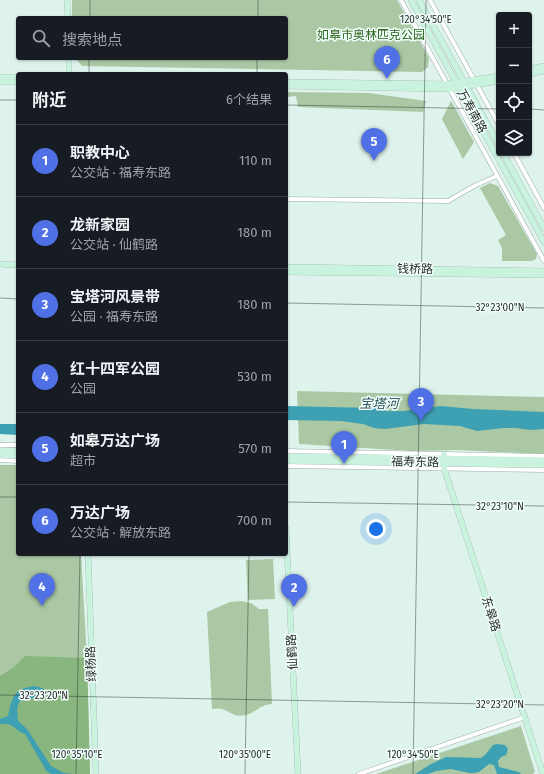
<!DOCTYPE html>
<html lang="zh">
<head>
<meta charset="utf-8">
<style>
	body { margin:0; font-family:"Fira Sans","Noto Sans SC",sans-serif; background:#20242c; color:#f1f3f6 }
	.controls { position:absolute; right:12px; top:12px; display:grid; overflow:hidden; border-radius:4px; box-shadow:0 1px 3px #0004 }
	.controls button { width:36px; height:36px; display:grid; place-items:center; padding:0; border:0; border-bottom:1px solid #363941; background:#171b24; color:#f1f3f6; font:20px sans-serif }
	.you { position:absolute; left:376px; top:529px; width:14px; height:14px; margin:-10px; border:3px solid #fff; border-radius:50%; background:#1a73e8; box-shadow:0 0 0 6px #1a73e833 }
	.badge { display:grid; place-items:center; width:26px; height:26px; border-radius:50%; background:#4f71e5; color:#fff; font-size:13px; font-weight:700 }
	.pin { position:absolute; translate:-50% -33px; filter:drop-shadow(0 1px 2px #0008) }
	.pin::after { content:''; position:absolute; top:21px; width:14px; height:12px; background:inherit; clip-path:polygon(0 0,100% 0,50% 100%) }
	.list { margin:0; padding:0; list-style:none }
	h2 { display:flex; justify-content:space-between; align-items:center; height:52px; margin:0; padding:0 16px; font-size:17px }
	h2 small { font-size:13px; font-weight:400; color:#9ea1a6 }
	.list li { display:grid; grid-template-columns:26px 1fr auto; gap:12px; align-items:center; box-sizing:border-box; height:72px; padding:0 16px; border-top:1px solid #363941 }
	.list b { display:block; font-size:15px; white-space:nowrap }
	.list p { margin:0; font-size:13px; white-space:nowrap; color:#9ea1a6 }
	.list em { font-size:13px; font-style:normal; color:#9ea1a6 }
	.icon { flex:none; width:22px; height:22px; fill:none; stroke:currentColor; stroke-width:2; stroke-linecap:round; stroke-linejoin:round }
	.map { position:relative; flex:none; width:544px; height:774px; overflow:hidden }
	.search { position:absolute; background:#171b24; box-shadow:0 1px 3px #0004; left:16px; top:16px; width:272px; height:44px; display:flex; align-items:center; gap:10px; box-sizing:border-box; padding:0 14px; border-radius:4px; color:#9ea1a6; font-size:15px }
	.panel { position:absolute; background:#171b24; box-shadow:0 1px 3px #0004; left:16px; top:72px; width:272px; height:484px; border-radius:4px }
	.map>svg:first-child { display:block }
	.green { fill:#aac8a4 }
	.forest { fill:#88b67e }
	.water { fill:#3ea0b3 }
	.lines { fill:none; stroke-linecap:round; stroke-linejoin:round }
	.street-casing { stroke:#99aca6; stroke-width:5 }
	.secondary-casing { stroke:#99aca6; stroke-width:6 }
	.street { stroke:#fff; stroke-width:4 }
	.secondary { stroke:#caf3df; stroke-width:5.5 }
	.ticks { fill:none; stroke:#262d2b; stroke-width:1; stroke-opacity:0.45 }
	.labels { text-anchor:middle; stroke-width:3; stroke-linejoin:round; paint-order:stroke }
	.park-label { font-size:12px; fill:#28641a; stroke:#f2fefb }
	.street-label { font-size:12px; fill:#262d2b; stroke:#f2fefb }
	.water-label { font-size:13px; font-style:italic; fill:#27525b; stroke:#f2fefb }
	.ticks-label { font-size:10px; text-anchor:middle; fill:#262d2b; stroke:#f2fefb; stroke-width:3; stroke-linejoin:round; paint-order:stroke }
</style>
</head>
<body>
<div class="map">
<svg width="544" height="774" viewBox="0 0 544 774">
	<rect width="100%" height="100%" fill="#dff3ed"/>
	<g class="green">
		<path d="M72,0H397L429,58L428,67L422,72L82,66L75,58H286V18H72Z"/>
		<path d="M286,92L369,93L426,101L423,112L298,107L296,96L287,97Z"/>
		<path d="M451,101L474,142L463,159L442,119Z"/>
		<path d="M490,183L498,186L537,254L536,259L532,261H502V248L498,240L506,235L480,188Z"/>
		<path d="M297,391L544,397V454L457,450L412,451L299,444Z"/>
		<path d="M0,465H18V554H81L87,658L90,774H0Z"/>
		<path d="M273,559L275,599L248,600L246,560Z"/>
		<path d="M241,601L251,603L259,609H268L272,704C258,705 258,712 246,715C233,718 231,711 221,709C219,708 215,709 212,709L207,612L230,602Z"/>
		<path d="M521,726L535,772L533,774H376Z"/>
	</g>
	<path class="forest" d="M25,656L87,658L90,774H0V676L13,668Z"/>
	<g class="water">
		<path d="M286,406L373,408L388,411H404L441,406L473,409L544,412V429L530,430L516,428H504L477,431L460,426L424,424L385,429L374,428L363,424L341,421L286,420Z"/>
		<path d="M0,424H18V435L0,434Z"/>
		<path d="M34,686L43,688L44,691C41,699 26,698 19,702L17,709L18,721L27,729L51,766L64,773L73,774H52L47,772L25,734C12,729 16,723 0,724V719L8,716C12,698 13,689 34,686Z"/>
		<path d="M497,744L505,745L508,749L506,755L501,757L498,761L499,767L519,772L521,774H497L494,765L489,764L479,772L474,773H469L451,769L436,771L428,774H415L431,764L446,757L481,758L485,755L493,745Z"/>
	</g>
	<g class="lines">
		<defs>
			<g id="street">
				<path d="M401,0L544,261"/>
				<path d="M430,0L499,125"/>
				<path d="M514,153L544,208"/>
				<path d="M286,199L448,201L476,185L497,176"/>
				<path d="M0,445H18"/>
				<path d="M286,451L544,456"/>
				<path d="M0,460L18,461"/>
				<path d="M286,466L544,470"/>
				<path d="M359,774L525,717"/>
			</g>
			<g id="secondary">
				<path d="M67,0L68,18"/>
				<path d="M411,0L544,242"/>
				<path d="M419,0L499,145"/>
				<path d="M69,58V74"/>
				<path d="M529,69L544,66"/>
				<path d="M529,74L544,71"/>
				<path d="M0,77H18"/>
				<path d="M0,82H18"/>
				<path d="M286,82L447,84L499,76"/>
				<path d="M286,86L450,89L499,81"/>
				<path d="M503,153L544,228"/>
				<path d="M0,264L18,265"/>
				<path d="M286,267L544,271"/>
				<path d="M286,272L544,275"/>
				<path d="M0,450L18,451"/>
				<path d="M444,454V468L543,774"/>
				<path d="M0,455L18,456"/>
				<path d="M286,456L544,460"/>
				<path d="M286,461L544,465"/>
				<path d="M286,529L298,774"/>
				<path d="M88,554L96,774"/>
			</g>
		</defs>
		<use href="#street" class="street-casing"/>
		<use href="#secondary" class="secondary-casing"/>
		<use href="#street" class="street"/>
		<use href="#secondary" class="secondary"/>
	</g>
	<path class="ticks" d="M90,18V0M258,18V0M89,74V58M257,74V58M0,100H18M286,105L499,109M529,109L544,110M0,298L18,299M286,303L544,308M0,497H18M286,502L544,506M0,695L544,705M76,774L80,554M245,774L249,554M413,774L426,0"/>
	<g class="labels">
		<g class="park-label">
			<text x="371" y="39">如皋市奥林匹克公园</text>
		</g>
		<g class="street-label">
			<text transform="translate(472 111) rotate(61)" y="4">万寿南路</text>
			<text transform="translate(415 269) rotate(1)" y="4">钱桥路</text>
			<text transform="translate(415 462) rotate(1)" y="4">福寿东路</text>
			<text transform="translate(491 614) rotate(72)" y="4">东皋路</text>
			<text transform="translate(292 652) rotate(-93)" y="4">仙鹤路</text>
			<text transform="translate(91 664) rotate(-92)" y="4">绿杨路</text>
		</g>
		<g class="water-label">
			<text transform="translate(379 403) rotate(1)" y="5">宝塔河</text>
		</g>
	</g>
	<g class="ticks-label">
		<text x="426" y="23">120°34'50"E</text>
		<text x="500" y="311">32°23'00"N</text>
		<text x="500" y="510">32°23'10"N</text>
		<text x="44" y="699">32°23'20"N</text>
		<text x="500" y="708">32°23'20"N</text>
		<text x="77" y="758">120°35'10"E</text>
		<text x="245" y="758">120°35'00"E</text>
		<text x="413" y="758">120°34'50"E</text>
	</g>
</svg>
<div class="controls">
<button>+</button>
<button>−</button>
<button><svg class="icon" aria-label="locate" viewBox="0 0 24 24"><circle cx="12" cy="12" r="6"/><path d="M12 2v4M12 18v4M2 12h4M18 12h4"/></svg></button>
<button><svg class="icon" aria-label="layers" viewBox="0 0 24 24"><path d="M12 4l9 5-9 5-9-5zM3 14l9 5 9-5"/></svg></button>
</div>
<div class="you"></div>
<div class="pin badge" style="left:344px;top:464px">1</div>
<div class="pin badge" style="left:294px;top:607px">2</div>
<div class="pin badge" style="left:421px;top:421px">3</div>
<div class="pin badge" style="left:42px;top:606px">4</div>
<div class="pin badge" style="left:374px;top:161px">5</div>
<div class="pin badge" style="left:387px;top:79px">6</div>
<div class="search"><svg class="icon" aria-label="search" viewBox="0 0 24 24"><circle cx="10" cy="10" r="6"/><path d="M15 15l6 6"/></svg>搜索地点</div>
<section class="panel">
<h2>附近<small>6个结果</small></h2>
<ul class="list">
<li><span class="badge">1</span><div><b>职教中心</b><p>公交站 · 福寿东路</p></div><em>110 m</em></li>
<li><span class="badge">2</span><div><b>龙新家园</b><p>公交站 · 仙鹤路</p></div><em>180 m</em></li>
<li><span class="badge">3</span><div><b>宝塔河风景带</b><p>公园 · 福寿东路</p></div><em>180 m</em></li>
<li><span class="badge">4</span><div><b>红十四军公园</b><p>公园</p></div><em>530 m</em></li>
<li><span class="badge">5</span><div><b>如皋万达广场</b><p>超市</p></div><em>570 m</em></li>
<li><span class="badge">6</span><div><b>万达广场</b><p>公交站 · 解放东路</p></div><em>700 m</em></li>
</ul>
</section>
</div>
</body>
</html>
